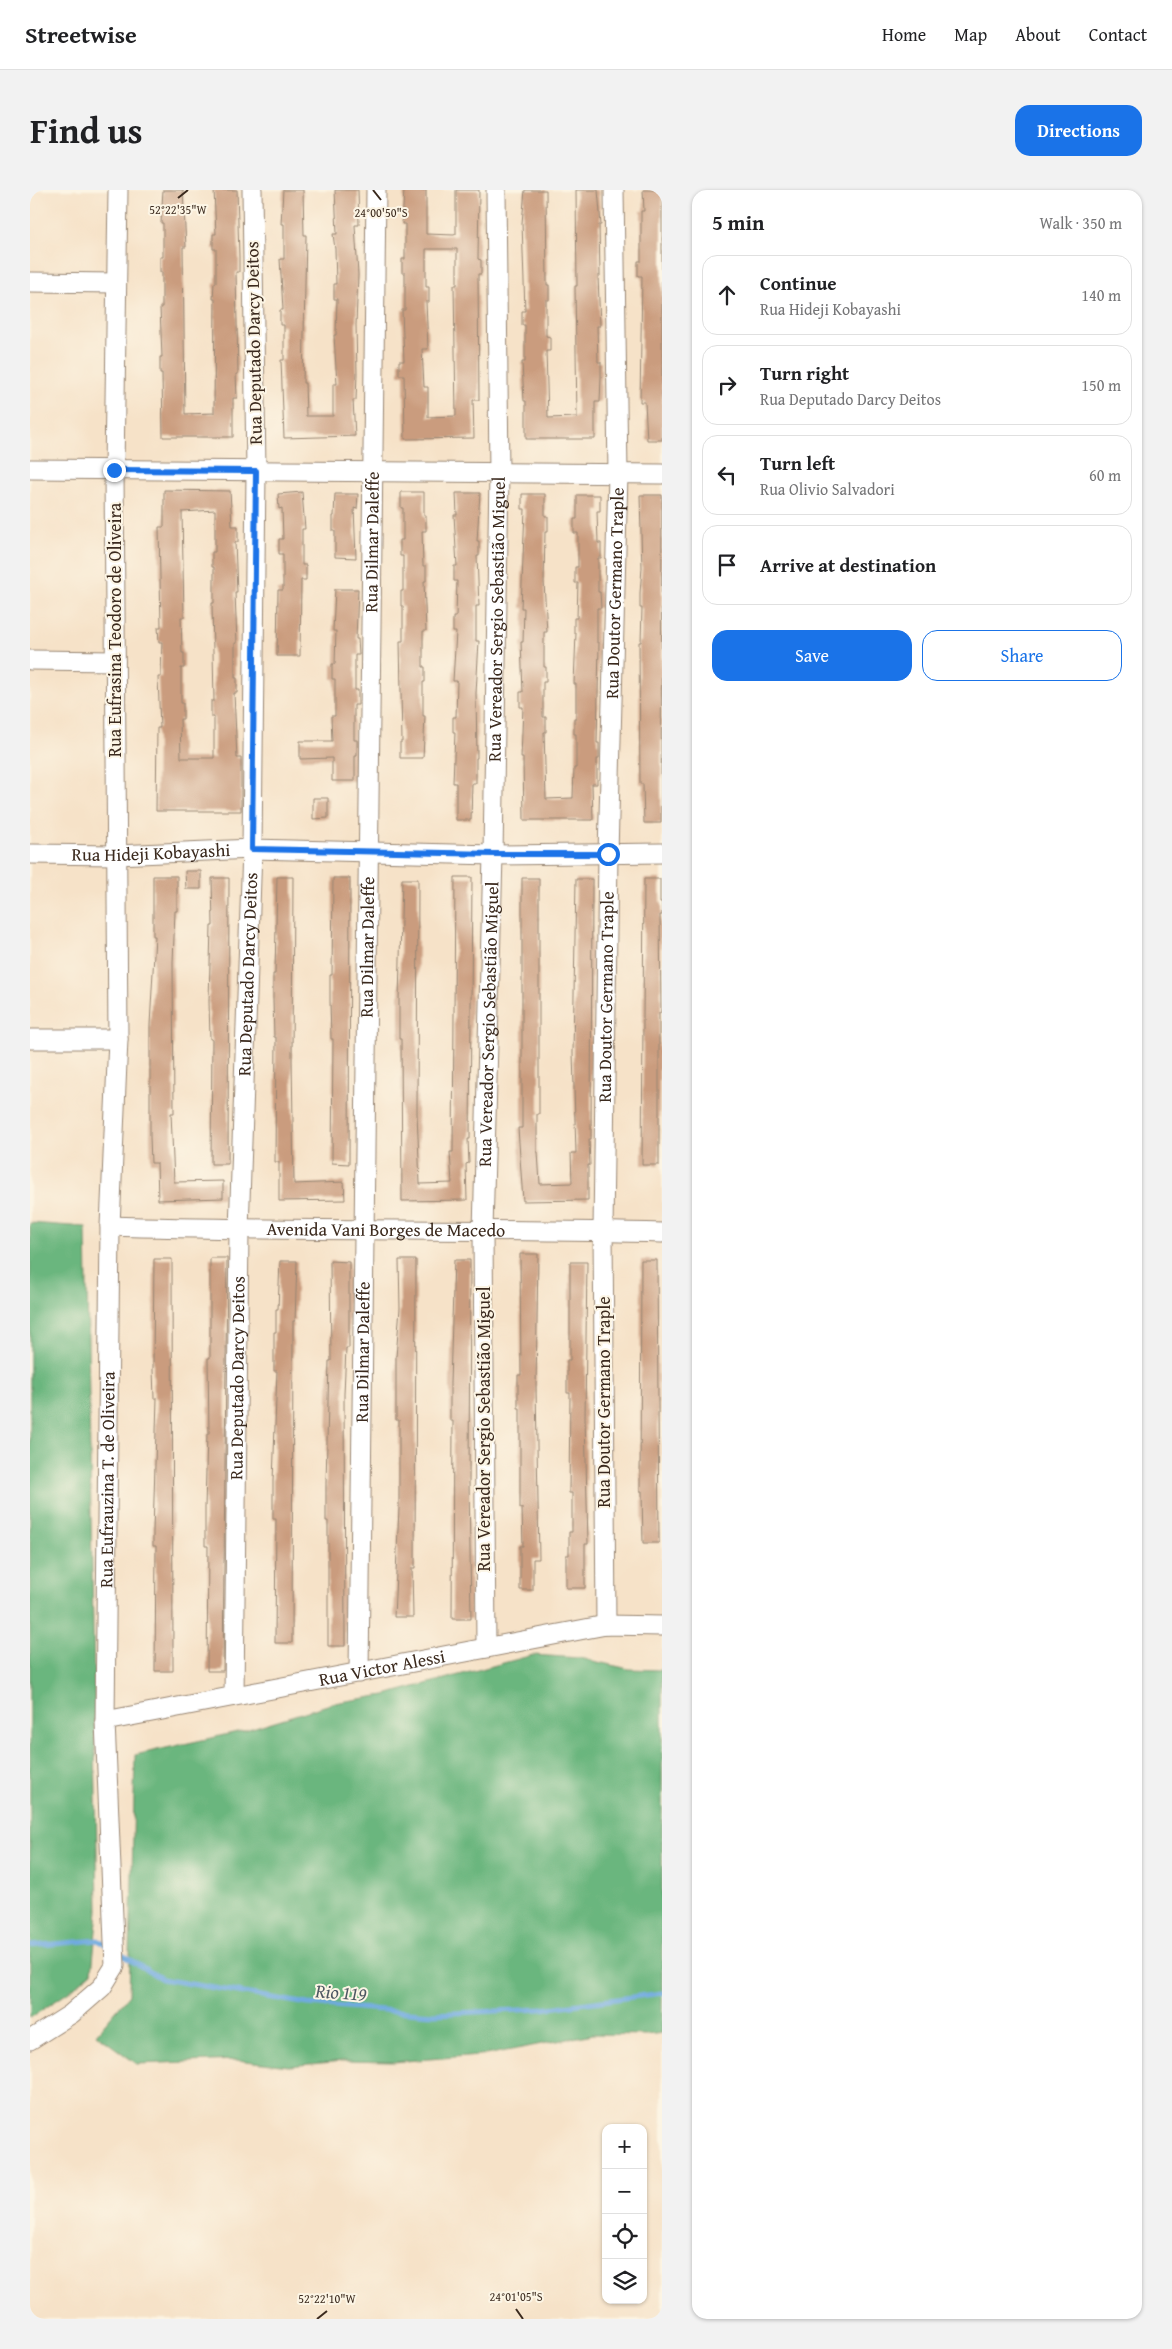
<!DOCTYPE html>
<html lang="en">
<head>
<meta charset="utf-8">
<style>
	body { margin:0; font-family:"Gentium Book Plus",serif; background:#f2f2f2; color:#202124 }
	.controls { position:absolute; right:15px; bottom:15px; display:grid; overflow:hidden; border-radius:10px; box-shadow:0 1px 4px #0004 }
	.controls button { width:45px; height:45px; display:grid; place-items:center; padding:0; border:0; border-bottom:1px solid #e0e0e0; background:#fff; color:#202124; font:25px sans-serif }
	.stop { position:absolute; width:15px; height:15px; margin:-11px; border:4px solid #1a73e8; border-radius:50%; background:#fff }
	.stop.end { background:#1a73e8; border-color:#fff; box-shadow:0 1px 5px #0008 }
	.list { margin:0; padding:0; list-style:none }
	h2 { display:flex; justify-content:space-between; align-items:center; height:65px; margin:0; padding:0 20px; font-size:21px }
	h2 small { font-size:16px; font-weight:400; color:#757577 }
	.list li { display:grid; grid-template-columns:32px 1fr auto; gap:15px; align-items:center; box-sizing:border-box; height:80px; margin:0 10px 10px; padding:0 10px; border:1px solid #e0e0e0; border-radius:15px }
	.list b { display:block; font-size:19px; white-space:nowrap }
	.list p { margin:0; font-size:16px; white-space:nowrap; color:#757577 }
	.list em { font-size:16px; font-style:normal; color:#757577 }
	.actions { display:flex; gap:10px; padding:15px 20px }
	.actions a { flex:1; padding:11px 0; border:1px solid #1a73e8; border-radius:15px; text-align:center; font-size:18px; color:#1a73e8 }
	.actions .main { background:#1a73e8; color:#fff }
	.icon { flex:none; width:28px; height:28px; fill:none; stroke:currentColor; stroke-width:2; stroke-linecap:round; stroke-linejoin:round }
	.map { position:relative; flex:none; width:632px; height:2129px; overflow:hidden; border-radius:15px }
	header { display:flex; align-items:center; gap:30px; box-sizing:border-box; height:70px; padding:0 25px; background:#fff; border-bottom:1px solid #e0e0e0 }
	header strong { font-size:24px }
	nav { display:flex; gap:28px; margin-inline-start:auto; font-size:18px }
	.intro { display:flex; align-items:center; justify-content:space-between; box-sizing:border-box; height:120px; padding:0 30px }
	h1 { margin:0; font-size:35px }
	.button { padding:12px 22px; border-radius:15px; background:#1a73e8; color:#fff; font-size:18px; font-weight:700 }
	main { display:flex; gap:30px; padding:0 30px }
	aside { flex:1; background:#fff; border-radius:15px; box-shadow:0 1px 4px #0004 }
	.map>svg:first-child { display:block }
	.forest { fill:#6ab67e; stroke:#52704e }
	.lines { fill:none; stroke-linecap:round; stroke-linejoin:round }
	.stream { stroke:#6faae0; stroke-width:5 }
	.building { fill:#ca9c7e; fill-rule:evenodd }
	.minor-casing { stroke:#988673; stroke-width:21 }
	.minor { stroke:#fff; stroke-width:19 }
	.route { stroke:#1a73e8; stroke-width:6 }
	.ticks { fill:none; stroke:#3b2a1e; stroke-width:2 }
	.labels { text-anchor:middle; stroke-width:4; stroke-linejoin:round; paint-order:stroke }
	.street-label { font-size:18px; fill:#3b2a1e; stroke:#fcf5e5 }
	.water-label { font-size:19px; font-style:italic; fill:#4d5762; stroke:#fcf5e5 }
	.ticks-label { font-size:12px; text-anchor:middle; fill:#3b2a1e; stroke:#fcf5e5; stroke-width:4; stroke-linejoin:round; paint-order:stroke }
</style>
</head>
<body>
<header>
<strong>Streetwise</strong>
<nav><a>Home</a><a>Map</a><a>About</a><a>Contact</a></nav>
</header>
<div class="intro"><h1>Find us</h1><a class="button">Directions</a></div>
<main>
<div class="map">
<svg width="632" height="2129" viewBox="0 0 632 2129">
	<rect width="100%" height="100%" fill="#fcf5e5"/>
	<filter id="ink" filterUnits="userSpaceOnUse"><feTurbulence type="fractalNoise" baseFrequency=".02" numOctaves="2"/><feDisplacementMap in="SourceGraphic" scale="10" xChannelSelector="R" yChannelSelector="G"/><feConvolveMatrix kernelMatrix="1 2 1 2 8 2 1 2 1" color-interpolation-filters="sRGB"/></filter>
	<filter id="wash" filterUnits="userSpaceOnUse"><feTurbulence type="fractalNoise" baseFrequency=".0096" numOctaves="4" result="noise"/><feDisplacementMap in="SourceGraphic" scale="20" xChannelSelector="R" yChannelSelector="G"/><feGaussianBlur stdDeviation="1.12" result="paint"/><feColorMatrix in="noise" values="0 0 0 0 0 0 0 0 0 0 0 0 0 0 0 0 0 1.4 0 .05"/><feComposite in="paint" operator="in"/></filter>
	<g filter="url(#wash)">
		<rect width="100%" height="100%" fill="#f6e2c8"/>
		<g class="forest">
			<path d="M0,1033L56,1037L68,1720L62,1782L39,1802L0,1828Z"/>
			<path d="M503,1465L550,1468L599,1479L632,1480V1843L617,1845L563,1844L461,1864L363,1872L313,1871L259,1876L207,1870L107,1874L66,1844L99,1805L105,1565L212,1541L304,1513L355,1505Z"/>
		</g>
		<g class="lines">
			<g class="stream">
				<path d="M0,1756L68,1750L80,1757"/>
				<path d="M89,1763L132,1789L278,1814L403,1824L512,1819L632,1803"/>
			</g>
		</g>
		<g id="blocks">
			<g class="building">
				<path d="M133,0H153L156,57H153L155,224L184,223L185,109H183L184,93H186V59H183V44H186L184,0H207L209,67V82H206L208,184H206L207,208H203V247H133L132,183H130V167H132L130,117H132V82H130V67H133V33H131Z"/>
				<path d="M253,0H273L274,45H276L273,193H275L276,226H303V194H307L304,145H306L307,109H304V94H306L305,59L303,44H307L305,0H328L329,35H325L328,85L326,135L327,184L326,210H323L325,246L254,248L251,170H254V135H250V120H253L251,85L250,69H254V34H251Z"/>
				<path d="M374,0H396V44L424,45L426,44V0H449L448,69L451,70V84H448L449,210H443L444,248L375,249L374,185H369V171H374L372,120H375V83H372V69H375V34H372ZM396,59H427V95H424L426,226L398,227V197H394L392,159H398L396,112H399V97H396Z"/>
				<path d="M495,0H516L517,95H519V110H516V146L520,147V161H516L518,228L547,227L545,96H547L546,0H568L571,35H569L570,86H568L570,136H567L568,172H571V187L570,212H565V249H496V211H494L492,172H495V135H492V121H495L492,33Z"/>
				<path d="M613,0H632V250H617L615,212H610L612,86H608V71H611V21H614Z"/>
				<path d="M134,300L200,301L202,336H208V352H205L207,402H205L207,453H205V488H207V503H204L207,568H211V621H126L127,538H130L128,487H131L132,452H129L128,437H131L129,337H134ZM185,320V362H182V377H184V413H182L184,511H181V527H184V568H151L150,529H153V513H151V478H154V463H152L151,427H154L152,322Z"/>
				<path d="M272,302L275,339H272V375H276V390H271L270,466H247L248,400H253V364H249V349H253L252,318L249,319L248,304Z"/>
				<path d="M371,302H394V326H396V341H392L393,376H396V391H394L396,441H393V477H395V492H393V526H395L393,568H370V552H372L370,451H373V416H371V401H373V366H370V350H373V318H371Z"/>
				<path d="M426,303H450L447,351H449V366H447L449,416H446V451H449L446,503L447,568H446V593H442L441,630H426V593H423L425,542H423V527H426L427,491H423L426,442H423V427H426L427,391H424V376H427L424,325H427Z"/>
				<path d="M305,304H328L327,319L324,318L326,368L305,367V341H303V326H304Z"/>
				<path d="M492,304H515V326H518V342H515L514,392L517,442H514V477H516V492H513V527H516V542H514L516,609L543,608L544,578H546V544H544V528H546V494H544L546,443H544V428H547L548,393H545V377H548V343H544V329H547V305H570V321H567L568,353H571V368H568V402H570L571,418H567V453H569L567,553H569V569H567V594H562L563,630H494L493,568H491L493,517H490V502H493L491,452H493L494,418H491L495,319H492Z"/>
				<path d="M610,305H632L631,633H614L613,594H610L609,452H611L612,418H610V403L612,378Z"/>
				<path d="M305,399H328L326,449H328L329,465H325V500H328V515H324V550H327V566H325V591H302V568L270,569V551H302L301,526H305V489H302V474H305L306,441H303Z"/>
				<path d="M283,608H298V628L283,629Z"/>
				<path d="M155,681H171V699H156Z"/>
				<path d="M123,686H147V721H145L143,772L144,923H141L144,992L193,991V1008L128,1010L127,973H121L120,947V835L125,746H123Z"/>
				<path d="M247,687H263L262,871L264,994L314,992L315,1010L249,1011V972H245L246,847H244L243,809V784H245Z"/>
				<path d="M425,687H442L440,949H438L439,973L436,974L437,1010L372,1011L371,849H369V811L372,689H388L387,923L390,994L422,993L420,962H423Z"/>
				<path d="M182,688H199L198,974H181L182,849H180L179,811L181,736H183Z"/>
				<path d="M303,688H320L319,974L302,973L303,849H301L300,811V785H302Z"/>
				<path d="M492,688H509V924H507V962H508L510,994L542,993L541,963H546L543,863L546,689H562L561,949H559L560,975H558V1010L493,1011L488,938H492Z"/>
				<path d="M614,689H630V712H632V725H630L631,822L629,823V975H612Z"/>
				<path d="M490,1064H508L506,1197L509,1369H503V1400H490V1356H493L492,1318H490V1218H488V1185H491Z"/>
				<path d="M180,1068H197L193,1481H177L178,1356H175V1318L177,1244H179L178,1168H180Z"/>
				<path d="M124,1069H142L143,1481H125L126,1356H123V1342L127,1208H124L123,1180Z"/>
				<path d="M369,1070H386L385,1378H382L383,1427H364L369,1318V1230H366V1167L370,1118Z"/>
				<path d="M424,1070H440L439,1292L441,1429H422L423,1231H420V1193Z"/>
				<path d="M611,1070H627L629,1353H613L612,1301H610Z"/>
				<path d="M250,1071H267L265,1131H263L262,1453H245L246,1329H243V1291L247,1181H244V1142H246V1119H248Z"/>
				<path d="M300,1071L319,1072V1158H316L314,1204L315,1456H298V1331H296V1293L299,1171H301Z"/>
				<path d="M540,1072H557L555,1228L558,1354H555V1398H536V1365H539V1342H542V1303H539L540,1203H537V1170H540Z"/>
			</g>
		</g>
	</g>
	<g filter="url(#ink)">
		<use href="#blocks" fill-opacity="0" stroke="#988673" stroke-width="1"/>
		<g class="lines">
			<defs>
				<g id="minor">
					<path d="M0,92L86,93"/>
					<path d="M0,279L632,284"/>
					<path d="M0,470L85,471"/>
					<path id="s1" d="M0,664L87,665L222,659L463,665L632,663"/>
					<path d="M0,849H88"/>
					<path id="s2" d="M80,1036C264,1042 448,1038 632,1043"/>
					<path id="s3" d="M576,1435L573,1041L578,664L588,284L584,0"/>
					<path id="s4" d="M456,1458L453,1041L463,665L469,283L466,0"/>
					<path id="s5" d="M329,1483L346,0"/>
					<path id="s6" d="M204,1506L209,1040L222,659L226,281L222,0"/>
					<path id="s7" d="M75,1531L576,1435L632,1436"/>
					<path id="s8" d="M0,1850L41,1824L72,1797L85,1776L75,1531L80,1036L88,849L84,280L88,0"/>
				</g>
			</defs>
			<use href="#minor" class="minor-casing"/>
			<use href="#minor" class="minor"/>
		</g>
	</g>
	<g class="lines" filter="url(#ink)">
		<path class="route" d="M84,280L226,281L222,659L463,664H578"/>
	</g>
	<path class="ticks" d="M343,0L351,10M148,8L158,0M486,2119L493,2129M287,2129L297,2121"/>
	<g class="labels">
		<g class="street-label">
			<text transform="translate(224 153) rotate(-91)" y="6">Rua Deputado Darcy Deitos</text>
			<text dy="6" stroke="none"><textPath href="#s5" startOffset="1131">Rua Dilmar Daleffe</textPath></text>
			<text dy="6" stroke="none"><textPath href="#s3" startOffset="1032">Rua Doutor Germano Traple</textPath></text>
			<text dy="6" stroke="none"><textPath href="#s4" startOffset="1029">Rua Vereador Sergio Sebastião Miguel</textPath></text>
			<text transform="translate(85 440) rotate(-90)" y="6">Rua Eufrasina Teodoro de Oliveira</text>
			<text dy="6" stroke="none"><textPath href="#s1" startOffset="121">Rua Hideji Kobayashi</textPath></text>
			<text dy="6" stroke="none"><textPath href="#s5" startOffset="726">Rua Dilmar Daleffe</textPath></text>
			<text dy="6" stroke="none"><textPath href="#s6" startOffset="722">Rua Deputado Darcy Deitos</textPath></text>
			<text dy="6" stroke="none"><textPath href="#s3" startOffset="628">Rua Doutor Germano Traple</textPath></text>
			<text dy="6" stroke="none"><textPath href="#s4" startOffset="624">Rua Vereador Sergio Sebastião Miguel</textPath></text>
			<text dy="6" stroke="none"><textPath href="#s2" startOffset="276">Avenida Vani Borges de Macedo</textPath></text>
			<text dy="6" stroke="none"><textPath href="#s5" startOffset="321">Rua Dilmar Daleffe</textPath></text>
			<text dy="6" stroke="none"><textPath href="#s6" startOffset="318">Rua Deputado Darcy Deitos</textPath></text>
			<text transform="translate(574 1212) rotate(-90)" y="6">Rua Doutor Germano Traple</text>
			<text transform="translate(454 1239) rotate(-90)" y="6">Rua Vereador Sergio Sebastião Miguel</text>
			<text dy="6" stroke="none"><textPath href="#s8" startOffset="601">Rua Eufrauzina T. de Oliveira</textPath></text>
			<text dy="6" stroke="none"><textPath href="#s7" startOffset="282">Rua Victor Alessi</textPath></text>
		</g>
		<g class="water-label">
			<text transform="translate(311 1802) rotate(4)" y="7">Rio 119</text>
		</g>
	</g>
	<g class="ticks-label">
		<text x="148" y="24">52°22'35"W</text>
		<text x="351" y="27">24°00'50"S</text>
		<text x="486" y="2111">24°01'05"S</text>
		<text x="297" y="2113">52°22'10"W</text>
	</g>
</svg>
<div class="controls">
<button>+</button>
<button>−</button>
<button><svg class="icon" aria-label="locate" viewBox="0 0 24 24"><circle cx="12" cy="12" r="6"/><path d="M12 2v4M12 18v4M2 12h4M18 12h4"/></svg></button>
<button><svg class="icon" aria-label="layers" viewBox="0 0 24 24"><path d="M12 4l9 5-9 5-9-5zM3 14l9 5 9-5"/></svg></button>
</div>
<div class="stop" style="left:578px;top:664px"></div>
<div class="stop end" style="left:84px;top:280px"></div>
</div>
<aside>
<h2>5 min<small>Walk · 350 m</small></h2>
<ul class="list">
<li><svg class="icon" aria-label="ahead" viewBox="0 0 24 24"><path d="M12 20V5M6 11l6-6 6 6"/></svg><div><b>Continue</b><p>Rua Hideji Kobayashi</p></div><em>140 m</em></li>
<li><svg class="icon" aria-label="right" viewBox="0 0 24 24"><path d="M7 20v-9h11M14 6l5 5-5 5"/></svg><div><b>Turn right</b><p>Rua Deputado Darcy Deitos</p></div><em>150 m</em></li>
<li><svg class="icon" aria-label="left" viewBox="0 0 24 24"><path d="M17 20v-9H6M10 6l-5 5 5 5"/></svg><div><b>Turn left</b><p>Rua Olivio Salvadori</p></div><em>60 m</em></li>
<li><svg class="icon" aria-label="arrive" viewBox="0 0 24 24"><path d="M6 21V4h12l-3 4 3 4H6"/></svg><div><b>Arrive at destination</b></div></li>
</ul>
<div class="actions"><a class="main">Save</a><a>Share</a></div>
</aside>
</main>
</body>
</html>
